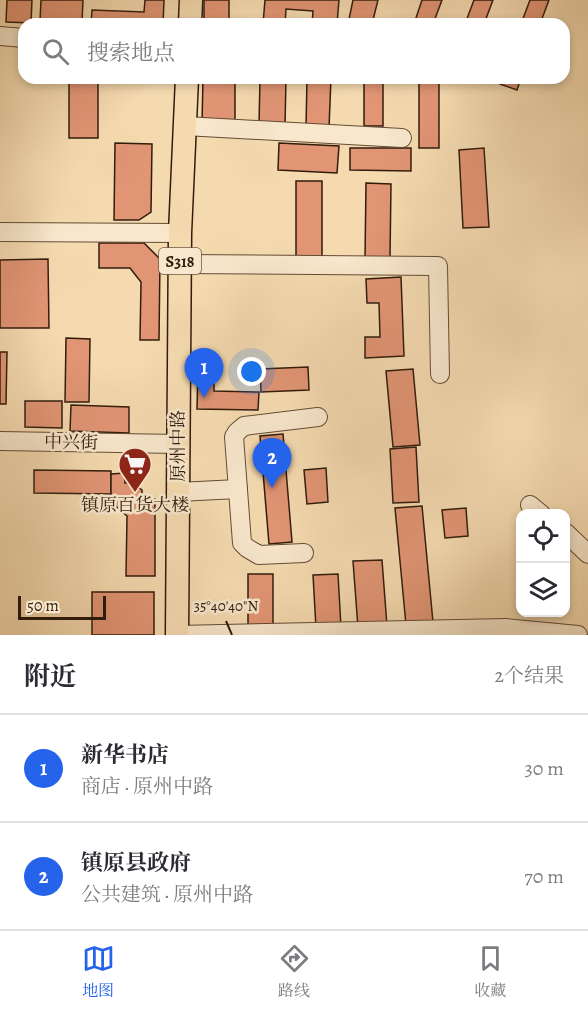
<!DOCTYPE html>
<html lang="zh">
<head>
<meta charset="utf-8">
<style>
	body { margin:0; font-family:Alegreya,"Noto Serif SC",serif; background:#f2f2f3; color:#2b2b33 }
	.controls { position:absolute; right:18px; bottom:18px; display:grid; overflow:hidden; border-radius:12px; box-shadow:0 3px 9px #0003 }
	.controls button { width:54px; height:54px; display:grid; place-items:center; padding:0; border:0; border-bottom:2px solid #e1e1e2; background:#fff; color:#2b2b33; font:30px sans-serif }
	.scale { position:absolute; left:18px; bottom:15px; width:88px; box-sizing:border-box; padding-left:6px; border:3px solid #321c0c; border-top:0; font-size:16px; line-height:21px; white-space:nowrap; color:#321c0c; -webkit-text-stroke:4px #f8e7cc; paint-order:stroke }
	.you { position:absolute; left:252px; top:372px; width:21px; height:21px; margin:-15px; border:4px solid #fff; border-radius:50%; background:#1a73e8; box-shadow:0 0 0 9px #1a73e833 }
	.badge { display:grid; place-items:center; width:39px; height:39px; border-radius:50%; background:#2563eb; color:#fff; font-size:20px; font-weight:700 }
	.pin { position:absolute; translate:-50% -50px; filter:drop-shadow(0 2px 3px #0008) }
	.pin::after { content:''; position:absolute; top:32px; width:21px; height:18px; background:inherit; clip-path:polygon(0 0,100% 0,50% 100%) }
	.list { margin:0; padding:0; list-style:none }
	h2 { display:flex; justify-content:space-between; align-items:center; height:78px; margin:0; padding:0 24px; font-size:26px }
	h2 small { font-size:20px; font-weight:400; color:#7c7c81 }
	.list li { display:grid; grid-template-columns:39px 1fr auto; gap:18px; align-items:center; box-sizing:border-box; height:108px; padding:0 24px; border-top:2px solid #e1e1e2 }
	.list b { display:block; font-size:22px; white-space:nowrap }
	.list p { margin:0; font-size:20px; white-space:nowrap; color:#7c7c81 }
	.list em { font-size:20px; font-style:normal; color:#7c7c81 }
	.icon { flex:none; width:33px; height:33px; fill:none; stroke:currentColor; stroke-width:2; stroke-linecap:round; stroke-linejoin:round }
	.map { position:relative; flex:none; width:588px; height:635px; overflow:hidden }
	.search { position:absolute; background:#fff; box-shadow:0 3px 9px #0003; left:18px; right:18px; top:18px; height:66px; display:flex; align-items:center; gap:15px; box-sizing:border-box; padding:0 21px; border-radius:18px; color:#7c7c81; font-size:22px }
	.sheet { height:294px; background:#fff }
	nav { display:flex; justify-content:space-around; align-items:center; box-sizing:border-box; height:84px; border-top:2px solid #e1e1e2; background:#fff; font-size:16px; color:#7c7c81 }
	nav a { display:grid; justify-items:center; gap:3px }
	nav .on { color:#2563eb }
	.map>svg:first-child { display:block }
	.building { fill:#e19575; stroke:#321c0c; stroke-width:1.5 }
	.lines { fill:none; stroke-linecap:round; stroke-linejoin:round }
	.minor-casing { stroke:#634c35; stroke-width:20 }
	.major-casing { stroke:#321c0c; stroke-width:25 }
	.minor { stroke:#f8e7cc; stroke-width:18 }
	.major { stroke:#f5dab0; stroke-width:22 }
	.ticks { fill:none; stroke:#321c0c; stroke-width:2 }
	.labels { text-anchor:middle; stroke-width:5; stroke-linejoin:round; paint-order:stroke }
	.shield { fill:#f8e7cc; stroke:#6d5946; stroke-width:1.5 }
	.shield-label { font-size:16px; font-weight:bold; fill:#321c0c }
	.street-label { font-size:18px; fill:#321c0c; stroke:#f8e7cc }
	.poi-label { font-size:18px; fill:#321c0c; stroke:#f8e7cc }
	.ticks-label { font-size:15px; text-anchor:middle; fill:#321c0c; stroke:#f8e7cc; stroke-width:5; stroke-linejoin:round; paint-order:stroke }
</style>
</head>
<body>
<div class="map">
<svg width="588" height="635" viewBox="0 0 588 635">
	<rect width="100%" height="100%" fill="#f5dab0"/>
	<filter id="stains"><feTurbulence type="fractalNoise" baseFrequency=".00333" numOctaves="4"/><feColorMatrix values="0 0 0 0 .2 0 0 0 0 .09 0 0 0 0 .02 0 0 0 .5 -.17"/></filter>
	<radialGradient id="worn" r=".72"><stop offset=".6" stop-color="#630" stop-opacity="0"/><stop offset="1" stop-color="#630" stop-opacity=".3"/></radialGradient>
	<g class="building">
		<path d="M7,0H32L31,23L6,22Z"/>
		<path d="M41,0H83L82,23L40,21Z"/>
		<path d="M145,0H164L163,24H91L92,10L144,12Z"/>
		<rect x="204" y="0" width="25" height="24"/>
		<path d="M265,0H339L337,24H312L313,11L286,9L285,24H263Z"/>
		<path d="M353,0H378L372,24H348Z"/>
		<path d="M422,0H442L433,24H414Z"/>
		<path d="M474,0H493L484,24H465Z"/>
		<path d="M530,0H549L540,24H521Z"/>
		<rect x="69" y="78" width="29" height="60"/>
		<path d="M203,78H235V124H202Z"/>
		<path d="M260,78H286L285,126L259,125Z"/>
		<path d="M307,78H331L329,128L306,127Z"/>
		<rect x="364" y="78" width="19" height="48"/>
		<rect x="419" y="78" width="20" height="70"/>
		<path d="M502,78H521L517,90L500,84Z"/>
		<path d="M115,143L152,144L151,212L139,220H114Z"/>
		<path d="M279,143L339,146L337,173L278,170Z"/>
		<path d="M350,148H411V171L350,170Z"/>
		<path d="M484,148L489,227L463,228L459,150Z"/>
		<rect x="296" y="181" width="26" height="79"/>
		<path d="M366,183L391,184L390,258H365Z"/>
		<path d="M99,243H144L160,259L159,340H140L141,282L130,268H99Z"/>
		<path d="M48,259L49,328H0V260Z"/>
		<path d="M401,277L404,356L365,358V337H380L379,303H367L366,279Z"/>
		<path d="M66,338L90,339L89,402H65Z"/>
		<path d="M0,352H7L6,404H0Z"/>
		<path d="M308,367L309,390L261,392L260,369Z"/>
		<path d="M198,369H214V391L259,392L258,410L197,409Z"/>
		<path d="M413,369L420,445L393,447L386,371Z"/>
		<path d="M25,401H62V428L25,427Z"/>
		<path d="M71,405L129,407V433L70,431Z"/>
		<path d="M283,434L292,542L269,544L260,436Z"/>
		<path d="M416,447L419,502L393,503L390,449Z"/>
		<path d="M326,468L328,502L307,504L304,470Z"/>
		<path d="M34,470L111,471V494L34,493Z"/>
		<path d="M125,473V483H133L142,490V499H155V576H126L127,516L111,502V474Z"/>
		<path d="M422,506L433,622L406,625L395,508Z"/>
		<path d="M466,508L468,536L445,538L442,510Z"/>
		<path d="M382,560L387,626L358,628L353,561Z"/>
		<rect x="248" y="574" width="25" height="52"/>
		<path d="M338,574L341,627L316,628L313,575Z"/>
		<rect x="92" y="592" width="62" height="43"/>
	</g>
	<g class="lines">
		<defs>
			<g id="minor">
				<path d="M0,36L24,38"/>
				<path d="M185,126L402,138"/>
				<path d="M0,232L180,233"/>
				<path d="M180,264L438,266L440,374"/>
				<path d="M0,441L178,444"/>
				<path d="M178,492L238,489"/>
				<path d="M530,505L541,514"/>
				<path d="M566,533L588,554"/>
				<path d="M304,553L259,555L247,548L242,543L234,437L237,432L244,426L318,417"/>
				<path d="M177,635L506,628L578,635"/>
			</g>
			<g id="major">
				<path d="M190,24L191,0"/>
				<path d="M177,635L180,233L187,78"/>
			</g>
		</defs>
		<use href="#minor" class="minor-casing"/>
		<use href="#major" class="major-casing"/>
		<use href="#minor" class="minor"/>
		<use href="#major" class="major"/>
	</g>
	<path class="ticks" d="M226,621L232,635"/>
	<defs>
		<symbol id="supermarket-pin" viewBox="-11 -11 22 30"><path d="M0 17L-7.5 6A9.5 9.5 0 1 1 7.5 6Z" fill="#8f2418" stroke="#f8e7cc"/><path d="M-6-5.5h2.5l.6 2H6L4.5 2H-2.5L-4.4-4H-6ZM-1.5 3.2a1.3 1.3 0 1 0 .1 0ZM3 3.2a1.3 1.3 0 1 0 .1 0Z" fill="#fff"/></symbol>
	</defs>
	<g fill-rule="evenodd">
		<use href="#supermarket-pin" x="116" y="445" width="38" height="52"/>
	</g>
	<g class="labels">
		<rect class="shield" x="159" y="248" width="42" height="26" rx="4.5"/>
		<g class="shield-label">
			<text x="180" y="267">S318</text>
		</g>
		<g class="street-label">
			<text transform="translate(71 442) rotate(1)" y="6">中兴街</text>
			<text transform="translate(178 446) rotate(-90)" y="6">原州中路</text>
		</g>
		<g class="poi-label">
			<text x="135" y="511">镇原百货大楼</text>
		</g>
	</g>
	<g class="ticks-label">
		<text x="226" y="611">35°40'40"N</text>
	</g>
	<rect width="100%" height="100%" filter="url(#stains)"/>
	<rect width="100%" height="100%" fill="url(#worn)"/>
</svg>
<div class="controls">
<button><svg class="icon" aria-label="locate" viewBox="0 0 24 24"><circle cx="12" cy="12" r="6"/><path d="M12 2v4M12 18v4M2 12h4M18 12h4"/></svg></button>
<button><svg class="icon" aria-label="layers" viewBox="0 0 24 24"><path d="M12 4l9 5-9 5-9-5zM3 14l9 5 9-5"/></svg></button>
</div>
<div class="scale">50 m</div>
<div class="you"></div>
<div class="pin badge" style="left:204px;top:398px">1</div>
<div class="pin badge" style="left:272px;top:488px">2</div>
<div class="search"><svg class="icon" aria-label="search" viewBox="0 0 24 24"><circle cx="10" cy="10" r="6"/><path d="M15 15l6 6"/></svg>搜索地点</div>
</div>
<section class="sheet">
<h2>附近<small>2个结果</small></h2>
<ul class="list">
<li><span class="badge">1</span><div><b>新华书店</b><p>商店 · 原州中路</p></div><em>30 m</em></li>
<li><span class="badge">2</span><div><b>镇原县政府</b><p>公共建筑 · 原州中路</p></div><em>70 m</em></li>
</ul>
</section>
<nav>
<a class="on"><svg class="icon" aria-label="map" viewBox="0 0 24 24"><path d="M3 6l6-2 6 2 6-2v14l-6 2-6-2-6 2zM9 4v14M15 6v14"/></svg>地图</a>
<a><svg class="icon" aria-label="directions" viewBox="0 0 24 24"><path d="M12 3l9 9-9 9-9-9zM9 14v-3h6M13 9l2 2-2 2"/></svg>路线</a>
<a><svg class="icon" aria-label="saved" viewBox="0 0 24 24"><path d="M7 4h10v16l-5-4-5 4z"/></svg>收藏</a>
</nav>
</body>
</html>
